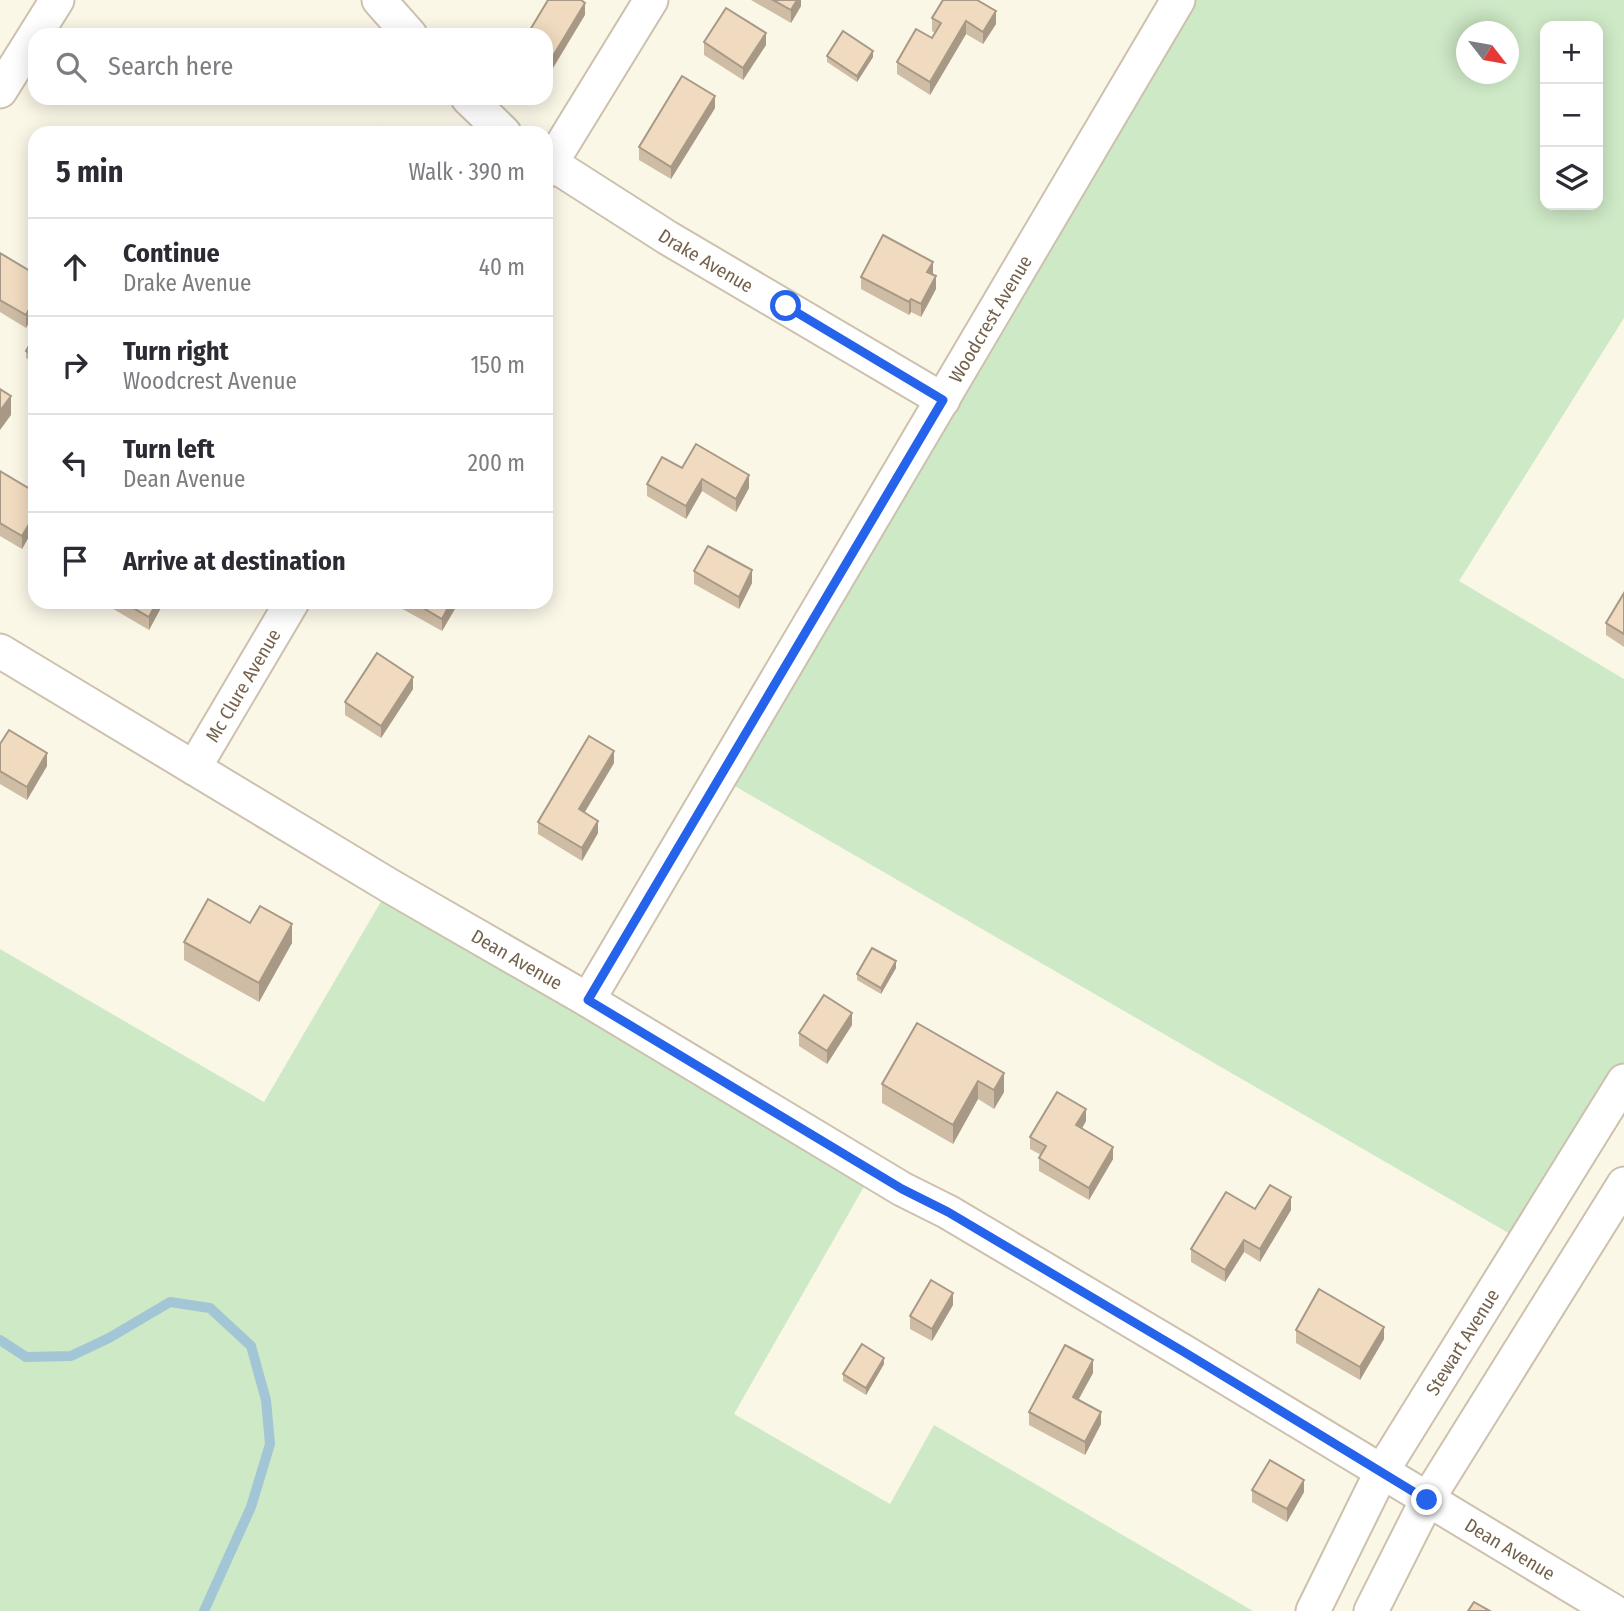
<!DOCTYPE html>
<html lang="en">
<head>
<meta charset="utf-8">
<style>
	body { margin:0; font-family:"Fira Sans Condensed",sans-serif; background:#f7f7f7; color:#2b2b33 }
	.controls { position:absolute; right:21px; top:21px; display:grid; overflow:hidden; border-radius:14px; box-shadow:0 4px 18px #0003 }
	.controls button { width:63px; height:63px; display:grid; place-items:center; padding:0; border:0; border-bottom:2px solid #e1e1e2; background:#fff; color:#2b2b33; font:35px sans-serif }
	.compass { position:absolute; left:1456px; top:21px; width:63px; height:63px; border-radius:50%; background:#fff; box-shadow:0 4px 18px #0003; rotate:121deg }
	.stop { position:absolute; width:21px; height:21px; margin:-16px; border:5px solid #2563eb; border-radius:50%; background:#fff }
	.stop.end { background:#2563eb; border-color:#fff; box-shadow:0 2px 7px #0008 }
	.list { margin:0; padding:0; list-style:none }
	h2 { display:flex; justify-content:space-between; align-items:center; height:91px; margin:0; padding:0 28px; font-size:30px }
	h2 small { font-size:23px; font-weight:400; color:#7c7c81 }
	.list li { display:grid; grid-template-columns:46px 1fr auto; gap:21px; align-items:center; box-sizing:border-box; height:98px; padding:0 28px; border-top:2px solid #e1e1e2 }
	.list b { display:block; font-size:26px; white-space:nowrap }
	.list p { margin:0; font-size:23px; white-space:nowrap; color:#7c7c81 }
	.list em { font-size:23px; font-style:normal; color:#7c7c81 }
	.icon { flex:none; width:38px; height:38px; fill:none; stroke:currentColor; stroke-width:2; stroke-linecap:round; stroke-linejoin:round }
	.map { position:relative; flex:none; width:1624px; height:1611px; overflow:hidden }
	.search { position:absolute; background:#fff; box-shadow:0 4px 18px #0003; left:28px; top:28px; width:525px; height:77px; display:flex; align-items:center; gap:18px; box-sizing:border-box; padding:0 24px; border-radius:21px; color:#7c7c81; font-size:26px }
	.panel { position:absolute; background:#fff; box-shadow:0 4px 18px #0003; left:28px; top:126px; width:525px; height:483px; border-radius:21px }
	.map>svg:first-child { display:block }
	.green { fill:#cee9c6; fill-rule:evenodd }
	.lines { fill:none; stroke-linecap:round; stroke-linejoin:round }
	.stream { stroke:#a3c6d6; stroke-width:10 }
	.minor-casing { stroke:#cdc0ae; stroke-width:37 }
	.minor { stroke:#fff; stroke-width:33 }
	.wall { fill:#cebca5 }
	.shaded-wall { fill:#a89986 }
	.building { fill:#f0dbc0; stroke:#a89986; stroke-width:2 }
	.route { stroke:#2563eb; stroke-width:9 }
	.labels { text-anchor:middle; stroke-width:6; stroke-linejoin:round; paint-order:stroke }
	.street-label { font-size:19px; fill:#74614c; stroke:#fefaed }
</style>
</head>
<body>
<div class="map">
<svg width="1624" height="1611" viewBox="0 0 1624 1611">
	<rect width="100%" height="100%" fill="#fbf7e7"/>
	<g class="green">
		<path d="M1178,0H1624V318L1459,581L1624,679V1081L1524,1242L719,777ZM1545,26H1598V205H1545ZM1466,32H1508V74H1466Z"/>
		<path d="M390,886L873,1171L734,1414L890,1504L934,1425L1253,1611H0V949L264,1102Z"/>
	</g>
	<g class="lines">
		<path class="stream" d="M0,1340L26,1357L71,1356L109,1338L170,1302L210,1308L251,1346L266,1400L270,1444L251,1507L204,1611"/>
		<defs>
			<g id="minor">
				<path d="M379,0L410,35"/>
				<path d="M0,91L57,0"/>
				<path d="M468,98L504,133"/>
				<path id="s1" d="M546,160L668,238L943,400"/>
				<path d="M546,171L651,0"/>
				<path id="s2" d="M0,651L390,886L588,1000L902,1189L948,1212L1184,1352L1613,1611"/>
				<path id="s3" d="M194,768L292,602"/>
				<path id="s4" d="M588,1000L1178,0"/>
				<path id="s5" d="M1313,1611L1382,1471L1624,1081"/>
				<path d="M1371,1611L1427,1500L1624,1184"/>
			</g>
		</defs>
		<use href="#minor" class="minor-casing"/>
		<use href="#minor" class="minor"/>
	</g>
	<g class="wall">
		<path d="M751,0H801V6L791,23Z"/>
		<path d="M932,18L996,24L983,44L966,34L930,95L897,74V62L932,38L935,33L932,31Z"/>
		<path d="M704,42L766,45L743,80L704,55Z"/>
		<path d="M827,56L873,57L857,82L827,62Z"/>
		<path d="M715,108L671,179L639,160V147Z"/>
		<path d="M0,253L35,274L26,328L0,312Z"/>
		<path d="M933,275L936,289L921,317L911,312L909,315L861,289V277Z"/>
		<path d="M35,336V363L26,358V351Z"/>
		<path d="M682,468L749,488L736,512L702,491L686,519L647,496V484Z"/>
		<path d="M0,471L35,492V526L22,549L0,536Z"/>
		<path d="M694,571L752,583L739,609L694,584Z"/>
		<path d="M1624,593V647L1606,635V623Z"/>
		<path d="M110,602H164L149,630L110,607Z"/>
		<path d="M399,602H459L442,631L399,607Z"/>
		<path d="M413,689L381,738L345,715V702Z"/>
		<path d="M0,744L47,766L27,800L0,784Z"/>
		<path d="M614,763L584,813L598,833L582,861L538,834V822Z"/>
		<path d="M250,923L292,943L259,1002L184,960V942Z"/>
		<path d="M896,968L881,994L857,980V974Z"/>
		<path d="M917,1023L1004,1092L994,1109L978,1099L953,1144L882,1103V1084Z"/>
		<path d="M852,1025L827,1064L799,1046V1033Z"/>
		<path d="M1086,1121L1082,1129L1113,1159L1089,1200L1039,1171V1158L1041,1155L1030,1149V1137Z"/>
		<path d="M1255,1209L1291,1210L1260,1262L1244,1252L1225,1282L1191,1262V1249Z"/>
		<path d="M953,1305L932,1341L910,1329V1316Z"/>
		<path d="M1296,1330L1384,1339L1360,1380L1296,1343Z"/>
		<path d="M884,1364L866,1395L843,1381V1374Z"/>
		<path d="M1093,1373L1079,1399L1101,1424L1085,1455L1029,1425V1412Z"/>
		<path d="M1252,1490L1304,1492L1287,1522L1252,1502Z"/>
	</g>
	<g class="shaded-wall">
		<path d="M797,0H801V6L791,23V10Z"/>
		<path d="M585,3V15L547,78V66Z"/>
		<path d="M996,11V24L983,44V32Z"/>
		<path d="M966,21V34L930,95V82Z"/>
		<path d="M766,33V45L743,80V68Z"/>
		<path d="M873,51V57L857,82V76Z"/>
		<path d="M715,96V108L671,179V167Z"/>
		<path d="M933,262V275L927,272Z"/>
		<path d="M936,276V289L921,317V304Z"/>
		<path d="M35,299V312L26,328V315Z"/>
		<path d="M911,299V312L909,315V302Z"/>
		<path d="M11,396V415L0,430V411Z"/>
		<path d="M749,475V488L736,512V499Z"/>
		<path d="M702,479V491L686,519V506Z"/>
		<path d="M35,514V526L22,549V536Z"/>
		<path d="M752,570V583L739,609V597Z"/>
		<path d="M157,602H164L149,630V617Z"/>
		<path d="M451,602H459L442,631V619Z"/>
		<path d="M413,677V689L381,738V726Z"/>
		<path d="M614,751V763L579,822V809Z"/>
		<path d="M47,753V766L27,800V787Z"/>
		<path d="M598,821V833L582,861V848Z"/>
		<path d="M292,924V943L259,1002V983Z"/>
		<path d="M896,961V968L881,994V988Z"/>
		<path d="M852,1013V1025L827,1064V1051Z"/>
		<path d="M1004,1073V1092L994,1109V1090Z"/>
		<path d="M978,1081V1099L953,1144V1125Z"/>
		<path d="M1086,1109V1121L1076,1138V1125Z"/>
		<path d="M1113,1147V1159L1089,1200V1188Z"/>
		<path d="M1291,1197V1210L1260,1262V1249Z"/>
		<path d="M1244,1240V1252L1225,1282V1270Z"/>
		<path d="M953,1293V1305L932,1341V1329Z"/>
		<path d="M1384,1327V1339L1360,1380V1367Z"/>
		<path d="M884,1358V1364L866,1395V1388Z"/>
		<path d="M1093,1360V1373L1073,1409V1397Z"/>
		<path d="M1101,1412V1424L1085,1455V1442Z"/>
		<path d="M1304,1480V1492L1287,1522V1509Z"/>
	</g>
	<g class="building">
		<path d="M548,0H581L585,3L547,66L546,65V35H527Z"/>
		<path d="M773,0H797L791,10Z"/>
		<path d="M943,0H977L996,11L983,32L966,21L930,82L897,62L916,29L932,38L941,23L932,18Z"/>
		<path d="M726,8L766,33L743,68L704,42Z"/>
		<path d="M843,31L873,51L857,76L827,56Z"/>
		<path d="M682,76L715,96L671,167L639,147Z"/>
		<path d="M381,127L391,133H377Z"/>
		<path d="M883,235L933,262L927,272L936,276L921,304L911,299L909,302L861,277Z"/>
		<path d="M0,253L35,274V299L26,315L0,300Z"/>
		<path d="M35,336V356L26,351Z"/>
		<path d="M0,389L11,396L0,411Z"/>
		<path d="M696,444L749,475L736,499L702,479L686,506L647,484L662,457L682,468Z"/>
		<path d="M0,471L35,492V514L22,536L0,523Z"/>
		<path d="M708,546L752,570L739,597L694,571Z"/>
		<path d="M1624,593V634L1606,623Z"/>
		<path d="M123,602H157L149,617Z"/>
		<path d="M413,602H451L442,619Z"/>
		<path d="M377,653L413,677L381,726L345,702Z"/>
		<path d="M9,730L47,753L27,787L0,771V744Z"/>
		<path d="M589,736L614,751L579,809L598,821L582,848L538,822Z"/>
		<path d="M208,899L250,923L260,906L292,924L259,983L184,942Z"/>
		<path d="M872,948L896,961L881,988L857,974Z"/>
		<path d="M824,995L852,1013L827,1051L799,1033Z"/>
		<path d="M917,1023L1004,1073L994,1090L978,1081L953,1125L882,1084Z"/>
		<path d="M1057,1092L1086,1109L1076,1125L1113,1147L1089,1188L1039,1158L1046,1146L1030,1137Z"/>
		<path d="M1270,1185L1291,1197L1260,1249L1244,1240L1225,1270L1191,1249L1226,1192L1255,1209Z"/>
		<path d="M931,1280L953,1293L932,1329L910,1316Z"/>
		<path d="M1319,1289L1384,1327L1360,1367L1296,1330Z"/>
		<path d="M862,1344L884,1358L866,1388L843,1374Z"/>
		<path d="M1065,1345L1093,1360L1073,1397L1101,1412L1085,1442L1029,1412Z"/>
		<path d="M1270,1460L1304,1480L1287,1509L1252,1490Z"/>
		<path d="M1474,1602L1490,1611H1468Z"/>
	</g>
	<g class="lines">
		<path class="route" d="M786,306L943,400L588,1000L902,1189L948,1212L1184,1352L1427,1500"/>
	</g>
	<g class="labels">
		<g class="street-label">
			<text dy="7" stroke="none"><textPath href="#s1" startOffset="189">Drake Avenue</textPath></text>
			<text dy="7" stroke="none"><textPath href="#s4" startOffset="791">Woodcrest Avenue</textPath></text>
			<text dy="7" stroke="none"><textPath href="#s3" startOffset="96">Mc Clure Avenue</textPath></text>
			<text dy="7" stroke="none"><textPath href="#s2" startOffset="602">Dean Avenue</textPath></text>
			<text dy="7" stroke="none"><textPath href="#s5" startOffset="308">Stewart Avenue</textPath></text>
			<text dy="7" stroke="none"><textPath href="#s2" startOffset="1757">Dean Avenue</textPath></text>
		</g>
	</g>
</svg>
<div class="controls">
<button>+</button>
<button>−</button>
<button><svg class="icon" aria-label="layers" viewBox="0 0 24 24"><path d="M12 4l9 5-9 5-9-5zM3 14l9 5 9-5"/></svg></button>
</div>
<svg class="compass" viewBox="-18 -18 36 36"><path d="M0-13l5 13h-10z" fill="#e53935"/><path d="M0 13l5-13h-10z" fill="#7c7c81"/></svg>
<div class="stop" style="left:786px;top:306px"></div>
<div class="stop end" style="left:1427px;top:1500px"></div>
<div class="search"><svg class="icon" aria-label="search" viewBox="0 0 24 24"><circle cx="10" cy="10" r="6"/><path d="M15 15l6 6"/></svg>Search here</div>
<section class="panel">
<h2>5 min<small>Walk · 390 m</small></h2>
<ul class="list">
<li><svg class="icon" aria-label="ahead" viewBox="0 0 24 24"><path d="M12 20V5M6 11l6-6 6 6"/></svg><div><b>Continue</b><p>Drake Avenue</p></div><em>40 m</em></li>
<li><svg class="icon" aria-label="right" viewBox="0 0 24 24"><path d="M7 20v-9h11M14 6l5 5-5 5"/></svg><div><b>Turn right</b><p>Woodcrest Avenue</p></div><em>150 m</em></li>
<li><svg class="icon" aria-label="left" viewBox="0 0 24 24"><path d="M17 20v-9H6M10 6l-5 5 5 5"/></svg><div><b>Turn left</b><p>Dean Avenue</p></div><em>200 m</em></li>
<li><svg class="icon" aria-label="arrive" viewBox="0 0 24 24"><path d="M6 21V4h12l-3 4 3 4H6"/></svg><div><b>Arrive at destination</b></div></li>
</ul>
</section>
</div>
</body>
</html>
